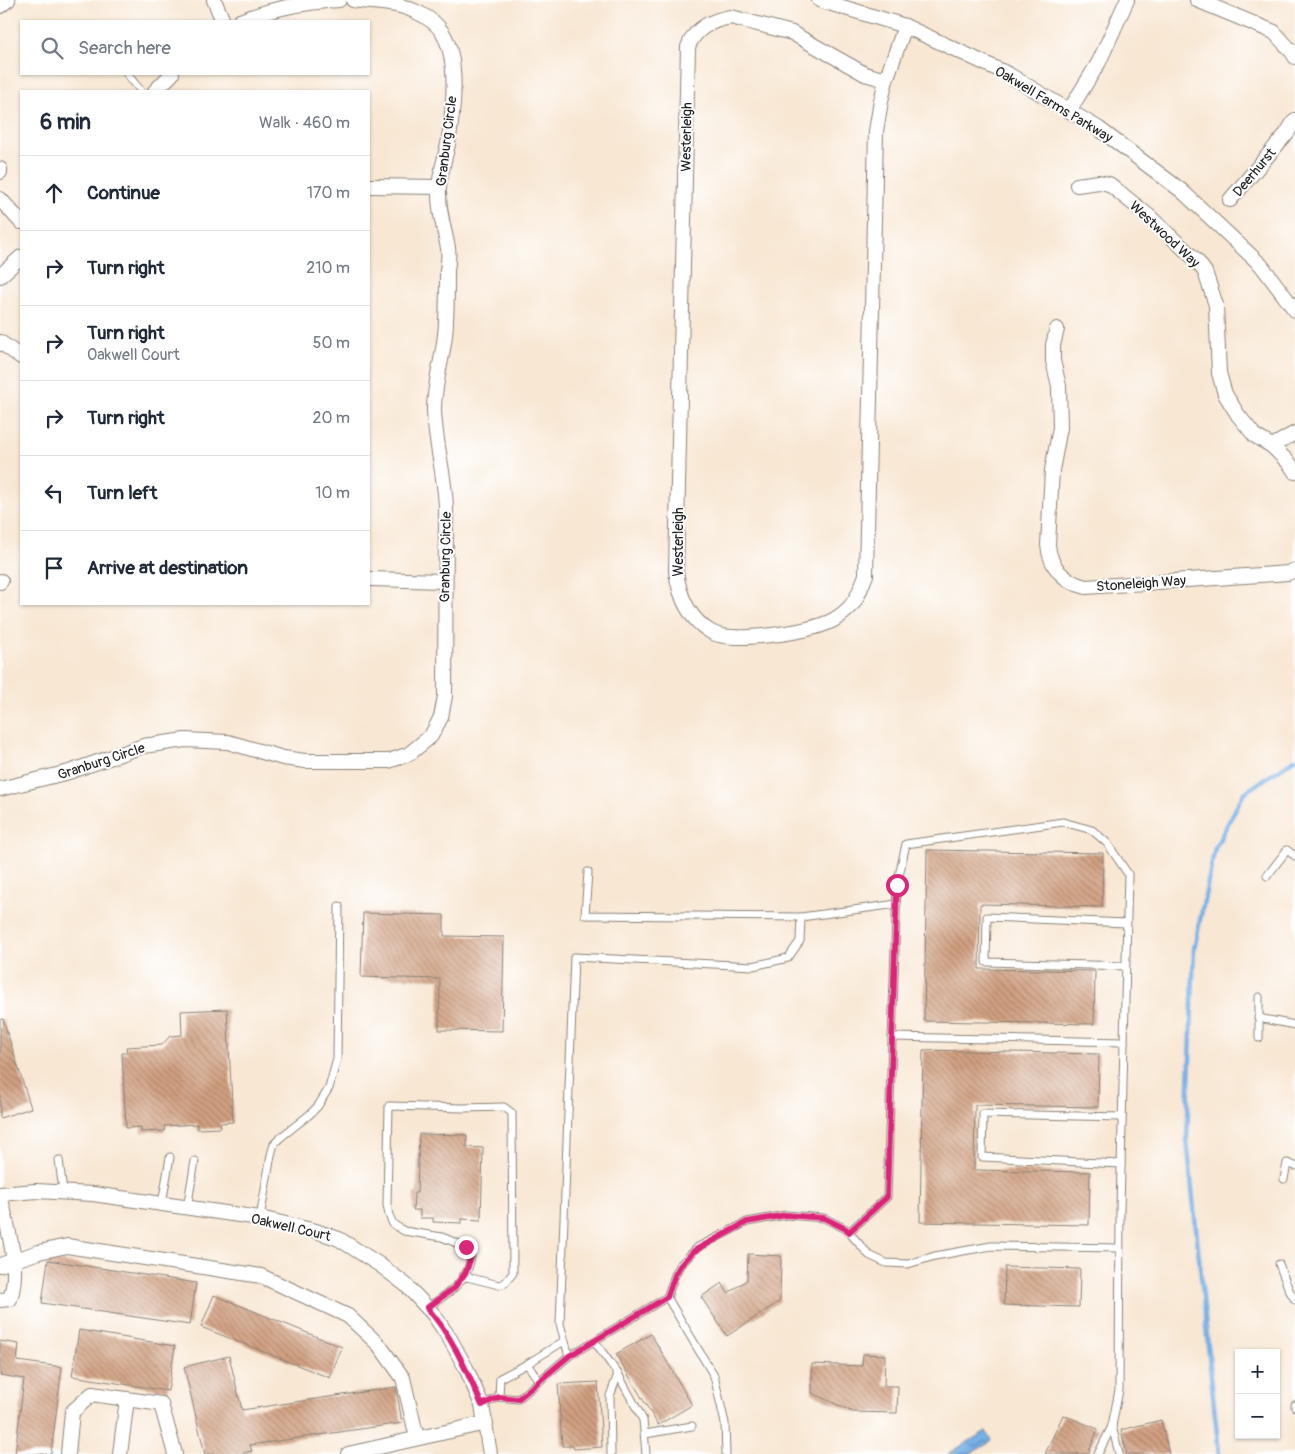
<!DOCTYPE html>
<html lang="en">
<head>
<meta charset="utf-8">
<style>
	body { margin:0; font-family:Pangolin,sans-serif; background:#f6f6f7; color:#1f2937 }
	.controls { position:absolute; right:15px; bottom:15px; display:grid; overflow:hidden; border-radius:0px; box-shadow:0 1px 4px #0004 }
	.controls button { width:45px; height:45px; display:grid; place-items:center; padding:0; border:0; border-bottom:1px solid #e0e1e3; background:#fff; color:#1f2937; font:25px sans-serif }
	.stop { position:absolute; width:15px; height:15px; margin:-11px; border:4px solid #db2777; border-radius:50%; background:#fff }
	.stop.end { background:#db2777; border-color:#fff; box-shadow:0 1px 5px #0008 }
	.list { margin:0; padding:0; list-style:none }
	h2 { display:flex; justify-content:space-between; align-items:center; height:65px; margin:0; padding:0 20px; font-size:21px }
	h2 small { font-size:16px; font-weight:400; color:#747a83 }
	.list li { display:grid; grid-template-columns:32px 1fr auto; gap:15px; align-items:center; box-sizing:border-box; height:75px; padding:0 20px; border-top:1px solid #e0e1e3 }
	.list b { display:block; font-size:19px; white-space:nowrap }
	.list p { margin:0; font-size:16px; white-space:nowrap; color:#747a83 }
	.list em { font-size:16px; font-style:normal; color:#747a83 }
	.icon { flex:none; width:28px; height:28px; fill:none; stroke:currentColor; stroke-width:2; stroke-linecap:round; stroke-linejoin:round }
	.map { position:relative; flex:none; width:1295px; height:1454px; overflow:hidden }
	.search { position:absolute; background:#fff; box-shadow:0 1px 4px #0004; left:20px; top:20px; width:350px; height:55px; display:flex; align-items:center; gap:12px; box-sizing:border-box; padding:0 18px; border-radius:0px; color:#747a83; font-size:19px }
	.panel { position:absolute; background:#fff; box-shadow:0 1px 4px #0004; left:20px; top:90px; width:350px; height:515px; border-radius:0px }
	.map>svg:first-child { display:block }
	.water { fill:url(#water-waves); stroke:#4a6682 }
	.lines { fill:none; stroke-linecap:round; stroke-linejoin:round }
	.stream { stroke:#78b1e8; stroke-width:4.5 }
	.building { fill:url(#building-back-hatch) }
	.service-casing { stroke:#8a8278; stroke-width:9 }
	.minor-casing { stroke:#8a8278; stroke-width:16 }
	.service { stroke:#fff; stroke-width:7 }
	.minor { stroke:#fff; stroke-width:14 }
	.route { stroke:#db2777; stroke-width:6 }
	.labels { text-anchor:middle; stroke-width:4; stroke-linejoin:round; paint-order:stroke }
	.street-label { font-size:14px; fill:#1c1c1c; stroke:#fff }
</style>
</head>
<body>
<div class="map">
<svg width="1295" height="1454" viewBox="0 0 1295 1454">
	<defs>
		<pattern id="water-waves" width="16" height="10" patternUnits="userSpaceOnUse" patternTransform="scale(1.25)"><rect width="16" height="10" fill="#78b1e8"/><path d="M0 5q4-4 8 0t8 0" fill="none" stroke="#628fbb"/></pattern>
		<pattern id="building-back-hatch" width="6" height="6" patternUnits="userSpaceOnUse" patternTransform="scale(1.25)"><rect width="6" height="6" fill="#d1a081"/><path d="M-1 5l2 2M0 0l6 6M5-1l2 2" fill="none" stroke="#a98269"/></pattern>
	</defs>
	<rect width="100%" height="100%" fill="#fff"/>
	<filter id="ink" filterUnits="userSpaceOnUse"><feTurbulence type="fractalNoise" baseFrequency=".02" numOctaves="2"/><feDisplacementMap in="SourceGraphic" scale="10" xChannelSelector="R" yChannelSelector="G"/><feConvolveMatrix kernelMatrix="1 2 1 2 8 2 1 2 1" color-interpolation-filters="sRGB"/></filter>
	<filter id="wash" filterUnits="userSpaceOnUse"><feTurbulence type="fractalNoise" baseFrequency=".0096" numOctaves="4" result="noise"/><feDisplacementMap in="SourceGraphic" scale="20" xChannelSelector="R" yChannelSelector="G"/><feGaussianBlur stdDeviation="1.12" result="paint"/><feColorMatrix in="noise" values="0 0 0 0 0 0 0 0 0 0 0 0 0 0 0 0 0 1.4 0 .05"/><feComposite in="paint" operator="in"/></filter>
	<g filter="url(#wash)">
		<rect width="100%" height="100%" fill="#f8e7d3"/>
		<path class="water" d="M986,1431L992,1441L970,1454H948Z"/>
		<g class="lines">
			<path class="stream" d="M1219,1454L1187,1140L1194,949L1215,848L1244,793L1295,759"/>
		</g>
		<g id="blocks">
			<g class="building">
				<path d="M927,850L1103,853L1102,907L980,904L979,969L1095,971L1094,1024L924,1021Z"/>
				<path d="M363,913L444,915V936L504,937L502,1031L439,1030L440,979L361,977Z"/>
				<path d="M227,1009L233,1122L220,1123L221,1128L197,1129V1124L164,1126L165,1131L141,1132V1127L126,1128L122,1053H127L126,1047L162,1045L170,1036L182,1035L181,1011Z"/>
				<path d="M3,1019L31,1108L0,1118V1020Z"/>
				<path d="M923,1050L1099,1054L1098,1107L975,1105L974,1170L1090,1172L1089,1225L920,1222Z"/>
				<path d="M419,1134L467,1135V1147L483,1148L481,1220L462,1219V1223L433,1222V1218H420V1210H413L414,1193H417Z"/>
				<path d="M748,1254L781,1256L780,1301L727,1336L701,1297L722,1283L728,1293L747,1280Z"/>
				<path d="M48,1260L196,1283L190,1325L42,1303Z"/>
				<path d="M1005,1267L1080,1269L1079,1307L1004,1305Z"/>
				<path d="M214,1295L342,1347L330,1378L201,1327Z"/>
				<path d="M79,1330L175,1346L168,1391L72,1376Z"/>
				<path d="M651,1334L692,1405L658,1425L616,1354Z"/>
				<path d="M0,1341L19,1344L17,1361L62,1367L51,1454H15L24,1379L0,1375Z"/>
				<path d="M863,1354L885,1355L884,1386H898L897,1413L853,1412L812,1393V1364L862,1366Z"/>
				<path d="M229,1356L242,1410L396,1387L402,1423L250,1445L252,1451L240,1454H205L184,1367Z"/>
				<path d="M598,1382L602,1447L574,1449L573,1446H562L558,1384Z"/>
				<path d="M1063,1415L1098,1429L1088,1454H1045Z"/>
				<path d="M1161,1420L1169,1454H1127L1121,1430Z"/>
			</g>
		</g>
	</g>
	<g filter="url(#ink)">
		<use href="#blocks" fill-opacity="0" stroke="#8a8278" stroke-width="1"/>
		<g class="lines">
			<defs>
				<g id="service">
					<path d="M127,74L141,91"/>
					<path d="M588,872L585,915L801,917"/>
					<path d="M1267,876L1287,850L1295,856"/>
					<path d="M1125,966L986,962L987,917L1126,923"/>
					<path d="M1258,1018L1295,1025"/>
					<path d="M892,1037L1124,1042"/>
					<path d="M1259,1038V997"/>
					<path d="M59,1160L63,1191"/>
					<path d="M1121,1164L982,1157L983,1114L1122,1117"/>
					<path d="M1284,1179L1287,1163L1295,1166"/>
					<path d="M162,1204L170,1157"/>
					<path d="M187,1208L195,1161"/>
					<path d="M260,1218L271,1155L274,1144L281,1137L309,1115L318,1106L329,1088L337,1059L339,906"/>
					<path d="M849,1232L887,1197L897,885L906,844L1063,822L1092,830L1107,843L1128,874L1120,1211L1119,1390L1112,1426L1098,1454"/>
					<path d="M1279,1264L1289,1290L1295,1300"/>
					<path d="M667,1297L675,1275L680,1265L698,1247L747,1222L786,1215L824,1218L846,1229L869,1255L886,1263L908,1264L935,1256L991,1246L1119,1248"/>
					<path d="M427,1308C441,1298 458,1288 466,1273C469,1268 470,1262 471,1257L466,1247L442,1237L404,1231L393,1224L389,1215L387,1205L389,1106L463,1108L504,1107L512,1113L513,1273L505,1283L499,1285L463,1276"/>
					<path d="M595,1342L618,1374L643,1420L646,1454"/>
					<path d="M569,1356L560,1324L574,957L753,966L788,958L800,941L801,917L897,904"/>
					<path d="M527,1364L539,1381"/>
					<path d="M499,1397L500,1378L527,1364L564,1341"/>
					<path d="M482,1405L499,1397L518,1399L569,1356L667,1297L714,1376L725,1423L726,1454"/>
					<path d="M1295,1405V1407"/>
					<path d="M1112,1426L1119,1454"/>
					<path d="M645,1434L692,1426"/>
					<path d="M611,1454L610,1396L618,1374"/>
				</g>
				<g id="minor">
					<path d="M214,0L223,21"/>
					<path d="M819,0L905,26L1008,74L1098,128L1182,191L1261,265L1295,310"/>
					<path d="M1197,0L1274,32L1293,53L1295,57"/>
					<path d="M0,6L8,0"/>
					<path d="M731,17L792,33L865,74L886,80L881,101L876,131L866,575C861,587 858,599 849,608C843,614 835,620 827,623C805,632 731,644 711,632C689,619 679,595 676,571L688,47C695,28 712,20 731,17Z"/>
					<path d="M240,21C273,8 304,2 339,0"/>
					<path d="M886,80L905,26"/>
					<path d="M155,91L172,74"/>
					<path d="M1069,111L1099,62L1127,0"/>
					<path d="M0,169V172"/>
					<path d="M1077,185L1099,182L1109,184L1150,217L1197,261L1205,272L1216,305L1219,373L1225,394L1238,415L1255,436L1272,446L1290,464L1295,472"/>
					<path d="M369,186L439,187"/>
					<path d="M0,199L21,222"/>
					<path d="M1230,200L1287,133L1295,120"/>
					<path d="M0,276L21,257"/>
					<path d="M1057,329L1053,345V361L1059,386L1060,428L1052,470L1048,545C1050,567 1064,582 1086,587L1288,573L1295,570"/>
					<path d="M0,342L21,357"/>
					<path d="M1272,446L1295,433"/>
					<path d="M369,579L445,581"/>
					<path d="M0,582L1,581"/>
					<path d="M0,789L69,772L143,746L185,740L228,742L283,758L305,761H389L409,754L431,736L441,717L445,696L446,508C445,475 435,443 434,410C434,379 446,351 446,320C447,304 447,287 447,271C448,264 449,255 448,248C444,228 438,209 439,188C440,173 445,158 448,144C453,113 460,59 442,32C433,17 407,6 390,4C378,2 365,2 353,0"/>
					<path d="M0,1194L36,1191L93,1194L260,1218L316,1231L339,1239L380,1265L406,1285L434,1315L450,1339L466,1368L482,1405L490,1454"/>
					<path d="M0,1265L39,1252L67,1246L261,1276L348,1316L379,1345L403,1378L417,1438"/>
					<path d="M0,1300L10,1299C21,1266 7,1228 0,1194"/>
					<path d="M68,1454L72,1412L92,1394L161,1404L175,1454"/>
					<path d="M120,1454L127,1399"/>
					<path d="M348,1454L486,1423"/>
				</g>
			</defs>
			<use href="#service" class="service-casing"/>
			<use href="#minor" class="minor-casing"/>
			<use href="#service" class="service"/>
			<use href="#minor" class="minor"/>
		</g>
	</g>
	<g class="lines" filter="url(#ink)">
		<path class="route" d="M466,1247L471,1257L466,1272L454,1288L427,1308C452,1335 467,1372 482,1405L499,1397L518,1399L569,1356L667,1297L675,1275L680,1266L694,1251L747,1222L786,1215L824,1218L846,1229L849,1232L887,1197L897,885"/>
	</g>
	<g class="labels">
		<g class="street-label">
			<text transform="translate(1054 104) rotate(31)" y="5">Oakwell Farms Parkway</text>
			<text transform="translate(686 137) rotate(-89)" y="5">Westerleigh</text>
			<text transform="translate(446 141) rotate(-83)" y="5">Granburg Circle</text>
			<text transform="translate(1254 172) rotate(-50)" y="5">Deerhurst</text>
			<text transform="translate(1165 234) rotate(43)" y="5">Westwood Way</text>
			<text transform="translate(678 542) rotate(-90)" y="5">Westerleigh</text>
			<text transform="translate(445 557) rotate(-89)" y="5">Granburg Circle</text>
			<text transform="translate(1141 583) rotate(-4)" y="5">Stoneleigh Way</text>
			<text transform="translate(101 761) rotate(-18)" y="5">Granburg Circle</text>
			<text transform="translate(291 1227) rotate(13)" y="5">Oakwell Court</text>
		</g>
	</g>
</svg>
<div class="controls">
<button>+</button>
<button>−</button>
</div>
<div class="stop" style="left:897px;top:885px"></div>
<div class="stop end" style="left:466px;top:1247px"></div>
<div class="search"><svg class="icon" aria-label="search" viewBox="0 0 24 24"><circle cx="10" cy="10" r="6"/><path d="M15 15l6 6"/></svg>Search here</div>
<section class="panel">
<h2>6 min<small>Walk · 460 m</small></h2>
<ul class="list">
<li><svg class="icon" aria-label="ahead" viewBox="0 0 24 24"><path d="M12 20V5M6 11l6-6 6 6"/></svg><div><b>Continue</b></div><em>170 m</em></li>
<li><svg class="icon" aria-label="right" viewBox="0 0 24 24"><path d="M7 20v-9h11M14 6l5 5-5 5"/></svg><div><b>Turn right</b></div><em>210 m</em></li>
<li><svg class="icon" aria-label="right" viewBox="0 0 24 24"><path d="M7 20v-9h11M14 6l5 5-5 5"/></svg><div><b>Turn right</b><p>Oakwell Court</p></div><em>50 m</em></li>
<li><svg class="icon" aria-label="right" viewBox="0 0 24 24"><path d="M7 20v-9h11M14 6l5 5-5 5"/></svg><div><b>Turn right</b></div><em>20 m</em></li>
<li><svg class="icon" aria-label="left" viewBox="0 0 24 24"><path d="M17 20v-9H6M10 6l-5 5 5 5"/></svg><div><b>Turn left</b></div><em>10 m</em></li>
<li><svg class="icon" aria-label="arrive" viewBox="0 0 24 24"><path d="M6 21V4h12l-3 4 3 4H6"/></svg><div><b>Arrive at destination</b></div></li>
</ul>
</section>
</div>
</body>
</html>
